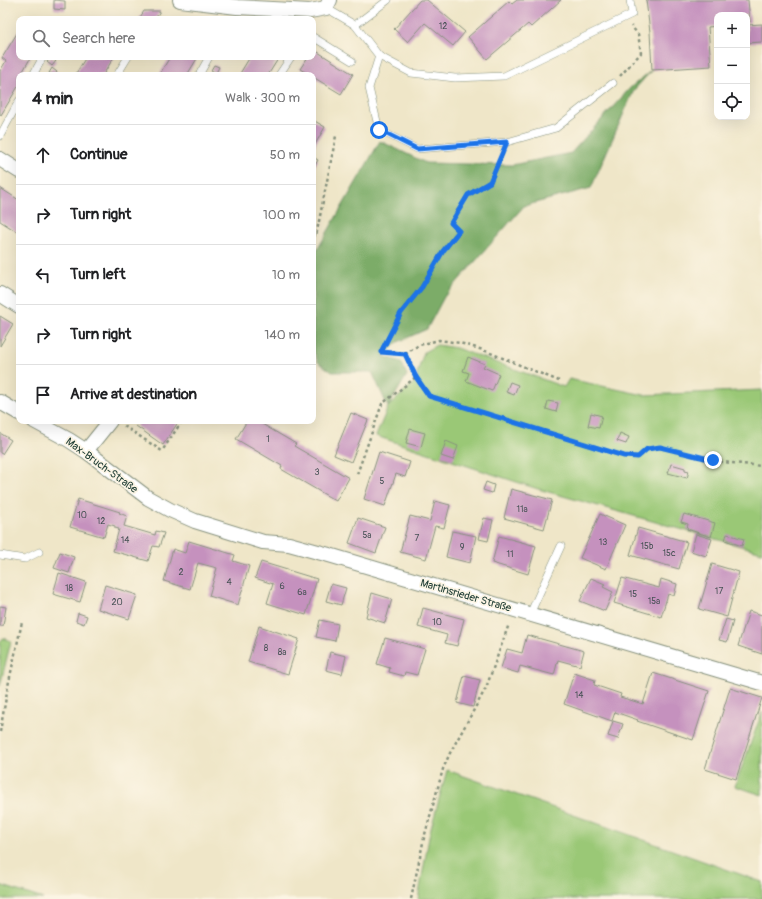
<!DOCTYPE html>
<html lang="en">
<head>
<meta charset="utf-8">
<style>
	body { margin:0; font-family:Pangolin,sans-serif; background:#f2f2f2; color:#202124 }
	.controls { position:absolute; right:12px; top:12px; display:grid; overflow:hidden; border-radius:8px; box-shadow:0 4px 16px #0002 }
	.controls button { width:36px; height:36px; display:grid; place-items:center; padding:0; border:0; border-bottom:1px solid #e0e0e0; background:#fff; color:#202124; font:20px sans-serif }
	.stop { position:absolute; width:12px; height:12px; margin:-9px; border:3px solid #1a73e8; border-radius:50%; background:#fff }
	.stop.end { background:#1a73e8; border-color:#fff; box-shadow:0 1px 4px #0008 }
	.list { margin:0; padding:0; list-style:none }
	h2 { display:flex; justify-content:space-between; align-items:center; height:52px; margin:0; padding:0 16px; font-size:17px }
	h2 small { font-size:13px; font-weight:400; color:#757577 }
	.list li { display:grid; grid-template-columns:26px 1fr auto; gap:12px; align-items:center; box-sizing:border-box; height:60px; padding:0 16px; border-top:1px solid #e0e0e0 }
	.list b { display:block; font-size:15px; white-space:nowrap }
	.list em { font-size:13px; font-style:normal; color:#757577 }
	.icon { flex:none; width:22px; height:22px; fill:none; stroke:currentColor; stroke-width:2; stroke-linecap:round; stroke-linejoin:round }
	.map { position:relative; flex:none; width:762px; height:899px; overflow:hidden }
	.search { position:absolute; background:#fff; box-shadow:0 4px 16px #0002; left:16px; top:16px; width:300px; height:44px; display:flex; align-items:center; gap:10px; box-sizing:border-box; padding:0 14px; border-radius:8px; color:#757577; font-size:15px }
	.panel { position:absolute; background:#fff; box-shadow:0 4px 16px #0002; left:16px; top:72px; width:300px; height:352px; border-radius:8px }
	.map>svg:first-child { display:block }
	.green { fill:#9ac876; stroke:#5c8255 }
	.forest { fill:#7bac67; stroke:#4d744e }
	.building { fill:#c591be }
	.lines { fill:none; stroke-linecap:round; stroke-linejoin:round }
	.lane-casing { stroke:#87927e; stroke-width:8 }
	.street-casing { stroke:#87927e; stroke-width:16 }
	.path { stroke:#87927e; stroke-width:2.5; stroke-dasharray:3 3; stroke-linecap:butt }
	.lane { stroke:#fff; stroke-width:7 }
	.street { stroke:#fff; stroke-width:14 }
	.route { stroke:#1a73e8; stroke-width:5 }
	.labels { text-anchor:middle; stroke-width:3.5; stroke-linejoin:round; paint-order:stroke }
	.number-label { font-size:9px; fill:#485256 }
	.street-label { font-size:11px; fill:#1f3d34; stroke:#fcf5e5 }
</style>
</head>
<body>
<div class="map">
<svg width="762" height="899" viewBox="0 0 762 899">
	<rect width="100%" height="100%" fill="#fcf5e5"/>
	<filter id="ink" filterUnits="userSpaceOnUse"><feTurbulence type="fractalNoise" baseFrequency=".025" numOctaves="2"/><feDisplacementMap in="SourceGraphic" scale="8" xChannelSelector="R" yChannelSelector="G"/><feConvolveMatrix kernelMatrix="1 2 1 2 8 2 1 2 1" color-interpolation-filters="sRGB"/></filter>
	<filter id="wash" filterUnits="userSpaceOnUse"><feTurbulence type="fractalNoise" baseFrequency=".012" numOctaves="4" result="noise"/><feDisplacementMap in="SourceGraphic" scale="16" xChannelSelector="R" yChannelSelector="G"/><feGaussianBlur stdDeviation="0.9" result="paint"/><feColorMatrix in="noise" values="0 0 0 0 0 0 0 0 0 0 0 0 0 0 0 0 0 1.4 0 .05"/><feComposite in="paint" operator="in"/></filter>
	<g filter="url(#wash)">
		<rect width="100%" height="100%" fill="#efe6c8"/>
		<g class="green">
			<path d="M437,345L456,348L564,387L569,379L644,395L762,390V552L538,489L376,436L388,407L418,379L417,374L424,352Z"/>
			<path d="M3,638L11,641L0,686V643Z"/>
			<path d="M762,712V795L735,786Z"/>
			<path d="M447,770L762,882V899H418L430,832Z"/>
			<path d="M0,885L43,899H0Z"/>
		</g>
		<path class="forest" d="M652,70L634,90L591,188L524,206L444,297L427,329L398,342L383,356L401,362L407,375L388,407L372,372H332L318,362L313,350V257L380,141L426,163L512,165L571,153L631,87Z"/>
		<g id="blocks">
			<g class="building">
				<path d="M54,0L65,1V10L54,9Z"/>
				<path d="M420,0H427L465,32L453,46L425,23L408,42L394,29Z"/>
				<path d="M517,0H561L531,27L528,24L487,59L468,37L509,1L512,4Z"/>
				<path d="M646,0H748L750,22L747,23V15H717V26L708,27L711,66L652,70L650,32Z"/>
				<path d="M144,11H160L155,19H139Z"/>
				<path d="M762,24V42L747,43V25Z"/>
				<path d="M19,30V57H31L23,71L26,73L25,75H19V85L1,115L0,114V71L6,61L2,58Z"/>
				<path d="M313,49L353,74L341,94L313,77V75H310L300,69L308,57H313Z"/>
				<path d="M51,57L56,61L52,66L47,62Z"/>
				<path d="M86,57H114L103,75H75Z"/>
				<path d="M170,57H198L187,75H159Z"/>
				<path d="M250,57H275L278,59L268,75H239Z"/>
				<path d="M214,65L219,67L216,73L211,70Z"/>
				<path d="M52,68L57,72L55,75L49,73Z"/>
				<path d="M313,120L325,127L313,148Z"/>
				<path d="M313,157L318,160L313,169Z"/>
				<path d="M0,188L19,200V233L0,221Z"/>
				<path d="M0,316L13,324L0,346Z"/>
				<path d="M468,357L485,364L483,367L499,374L492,391L466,381L469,373L463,371Z"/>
				<path d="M510,382L518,385L514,395L506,392Z"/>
				<path d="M548,401L558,403L556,412L546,409Z"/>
				<path d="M351,413L368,420L351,462L334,455Z"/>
				<path d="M591,413L602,416L599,428L588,426Z"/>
				<path d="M140,421H179L163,445L136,426Z"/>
				<path d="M247,421H257L296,444L294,446L349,478L336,501L281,469L282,466L236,439Z"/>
				<path d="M410,429L425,433L421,447L406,443Z"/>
				<path d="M0,433L11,440L2,454L0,453Z"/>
				<path d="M620,433L629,437L626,444L617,441Z"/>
				<path d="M446,441L458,446L453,460L441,456Z"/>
				<path d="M379,452L410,462L405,477L396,474L385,506L364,499Z"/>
				<path d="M671,464L685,468V470L689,471L687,478L668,473Z"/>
				<path d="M486,482L494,485L492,493L483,490Z"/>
				<path d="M511,489L552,500L544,529L504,518Z"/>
				<path d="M78,499L120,512L119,513L127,516L124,526L155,535L156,531L164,533L159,547L153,546L148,561L113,551L119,529L115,528V526L108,524L104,537L70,527Z"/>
				<path d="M435,501L450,505L444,528L435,526L426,559L400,552L410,516L430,521Z"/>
				<path d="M600,514L625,525L606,569L580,558Z"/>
				<path d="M684,514L715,523L711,537L687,529L688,524L681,522Z"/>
				<path d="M358,518L385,527L376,553L349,543Z"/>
				<path d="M484,518L493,520L488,541L479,539Z"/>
				<path d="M638,528L687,542L679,569L630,555Z"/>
				<path d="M452,531L476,536L470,563L446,557Z"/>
				<path d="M696,534L712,539L706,556L691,551Z"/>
				<path d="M727,534L744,539L742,546L725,540Z"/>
				<path d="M499,536L536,546L528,574L492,563Z"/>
				<path d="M189,541L235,555L233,561L249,566L238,605L209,596L217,568L198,563L190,589L164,581L173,549L185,553Z"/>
				<path d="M60,552L74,557L69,573L54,568Z"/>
				<path d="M261,562L317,579L306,615L267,603L273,584L255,578Z"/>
				<path d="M712,564L739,572L727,617L699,609Z"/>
				<path d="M59,573L86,582L80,602L53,594Z"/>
				<path d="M591,578L605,584L603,587L613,592L605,611L580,601Z"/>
				<path d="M622,578L659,588L661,579L677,584L674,596L668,594L661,617L614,603Z"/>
				<path d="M331,584L346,588L341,605L326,601Z"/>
				<path d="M105,585L137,595L129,619L98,609Z"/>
				<path d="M372,593L392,599L385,623L366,617Z"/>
				<path d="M0,606L6,607L3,626H0Z"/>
				<path d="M423,608L464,619L457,646L445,643L447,635L418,627Z"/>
				<path d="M749,611L762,615V654L738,646Z"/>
				<path d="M78,613L87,616L84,624L76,621Z"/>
				<path d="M726,619L733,621L727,642L719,640Z"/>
				<path d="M320,620L338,624L335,641L316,637Z"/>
				<path d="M259,626L299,639L288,674L248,662Z"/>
				<path d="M527,635L584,651L580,666L558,660L554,675L520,666L518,673L501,668L507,649L522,653Z"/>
				<path d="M385,638L425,649L417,675L405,672L404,676L389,672L390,668L377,664Z"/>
				<path d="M330,652L346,656L342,674L326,670Z"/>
				<path d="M574,673L595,680L594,685L621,694L620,697L643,704L653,673L709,691L693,740L637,721L638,720L615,712L612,721L564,704Z"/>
				<path d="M464,676L480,680L473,707L457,703Z"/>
				<path d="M730,688L762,698L736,779L705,769Z"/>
				<path d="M613,721L623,724L618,739L608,736Z"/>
			</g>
		</g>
	</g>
	<g filter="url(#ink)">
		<use href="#blocks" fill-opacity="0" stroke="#87927e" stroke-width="1"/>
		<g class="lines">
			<defs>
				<g id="lane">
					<path d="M326,8L355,25L379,56L369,88L379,130L417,149L507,142L556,128L613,83"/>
					<path d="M355,25L388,0"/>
					<path d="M313,37L352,61"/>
					<path d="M379,56L411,73L455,78L504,76L632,14L630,0"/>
					<path d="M33,75L43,57"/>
					<path d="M117,75L128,57"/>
					<path d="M199,75L209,57"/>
					<path d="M279,75L291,57"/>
					<path d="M0,136L19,101"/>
					<path d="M0,555L25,559L39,552"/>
					<path d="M530,614L561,546"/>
				</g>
				<g id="street">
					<path d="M180,0L237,7L310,11L326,8L330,0"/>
					<path d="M0,159L19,171"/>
					<path d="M0,294L19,306"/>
					<path d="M0,402L19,413"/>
					<path d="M34,421L69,440L86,451L148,498L170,510L195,521L263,542L289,544L329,555L762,683"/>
					<path d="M86,451L110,421"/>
				</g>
			</defs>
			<use href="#lane" class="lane-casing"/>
			<use href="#street" class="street-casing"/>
			<g class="path">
				<path d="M620,76L641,53L638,34L631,26"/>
				<path d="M503,153L490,182L468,195L451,223L459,231L443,251L422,287L401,313L381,352L405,354L416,377L429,396L624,456L639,457L647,449L660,447L713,461L762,466"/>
				<path d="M313,234L316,236L336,136"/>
				<path d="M405,354L419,345L439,340L460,343L483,350L559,381"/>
				<path d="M124,426L162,451L182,421"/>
				<path d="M357,474L382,404L416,377"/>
				<path d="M0,732L8,686L22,622"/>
				<path d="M411,899L424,838L443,769L450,753L486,688L509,624"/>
			</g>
			<use href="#lane" class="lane"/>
			<use href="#street" class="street"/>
		</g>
	</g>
	<g class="lines" filter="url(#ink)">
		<path class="route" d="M379,130L417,149L507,142L490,182L468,195L451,223L459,231L443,251L422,287L401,313L381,352L405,354L416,377L429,396L624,456L638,457L647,449L660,447L713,460"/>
	</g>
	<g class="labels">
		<g class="number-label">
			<text x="443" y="29">12</text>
			<text x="268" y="442">1</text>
			<text x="317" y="475">3</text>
			<text x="382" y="484">5</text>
			<text x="522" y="512">11a</text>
			<text x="82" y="518">10</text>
			<text x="101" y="524">12</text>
			<text x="367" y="538">5a</text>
			<text x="417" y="541">7</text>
			<text x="125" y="543">14</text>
			<text x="603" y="545">13</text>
			<text x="647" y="549">15b</text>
			<text x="462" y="550">9</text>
			<text x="669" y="556">15c</text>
			<text x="510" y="557">11</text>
			<text x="181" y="575">2</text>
			<text x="229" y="585">4</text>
			<text x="282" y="589">6</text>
			<text x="69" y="591">18</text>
			<text x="719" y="594">17</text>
			<text x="302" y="595">6a</text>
			<text x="633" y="597">15</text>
			<text x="654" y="604">15a</text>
			<text x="117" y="605">20</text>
			<text x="437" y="625">10</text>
			<text x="266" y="651">8</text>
			<text x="282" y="655">8a</text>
			<text x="579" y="698">14</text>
		</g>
		<g class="street-label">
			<text transform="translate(102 465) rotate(36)" y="4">Max-Bruch-Straße</text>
			<text transform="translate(466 595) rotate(16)" y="4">Martinsrieder Straße</text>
		</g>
	</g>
</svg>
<div class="controls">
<button>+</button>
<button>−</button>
<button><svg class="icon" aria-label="locate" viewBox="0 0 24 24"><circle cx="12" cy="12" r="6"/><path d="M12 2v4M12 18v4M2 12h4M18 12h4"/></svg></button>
</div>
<div class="stop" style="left:379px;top:130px"></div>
<div class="stop end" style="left:713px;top:460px"></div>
<div class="search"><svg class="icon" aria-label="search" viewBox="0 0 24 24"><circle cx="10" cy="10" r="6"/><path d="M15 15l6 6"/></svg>Search here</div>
<section class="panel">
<h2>4 min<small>Walk · 300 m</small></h2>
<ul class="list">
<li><svg class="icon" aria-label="ahead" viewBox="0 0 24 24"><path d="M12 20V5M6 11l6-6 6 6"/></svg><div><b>Continue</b></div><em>50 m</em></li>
<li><svg class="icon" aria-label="right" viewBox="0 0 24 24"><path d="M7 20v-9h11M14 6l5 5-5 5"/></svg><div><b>Turn right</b></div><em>100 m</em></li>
<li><svg class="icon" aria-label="left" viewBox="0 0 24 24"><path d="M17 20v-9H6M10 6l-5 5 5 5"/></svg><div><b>Turn left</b></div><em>10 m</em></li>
<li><svg class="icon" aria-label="right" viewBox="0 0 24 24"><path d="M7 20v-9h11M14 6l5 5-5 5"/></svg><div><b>Turn right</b></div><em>140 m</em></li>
<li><svg class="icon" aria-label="arrive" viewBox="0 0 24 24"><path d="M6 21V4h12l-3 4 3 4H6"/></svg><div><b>Arrive at destination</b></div></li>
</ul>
</section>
</div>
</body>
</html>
